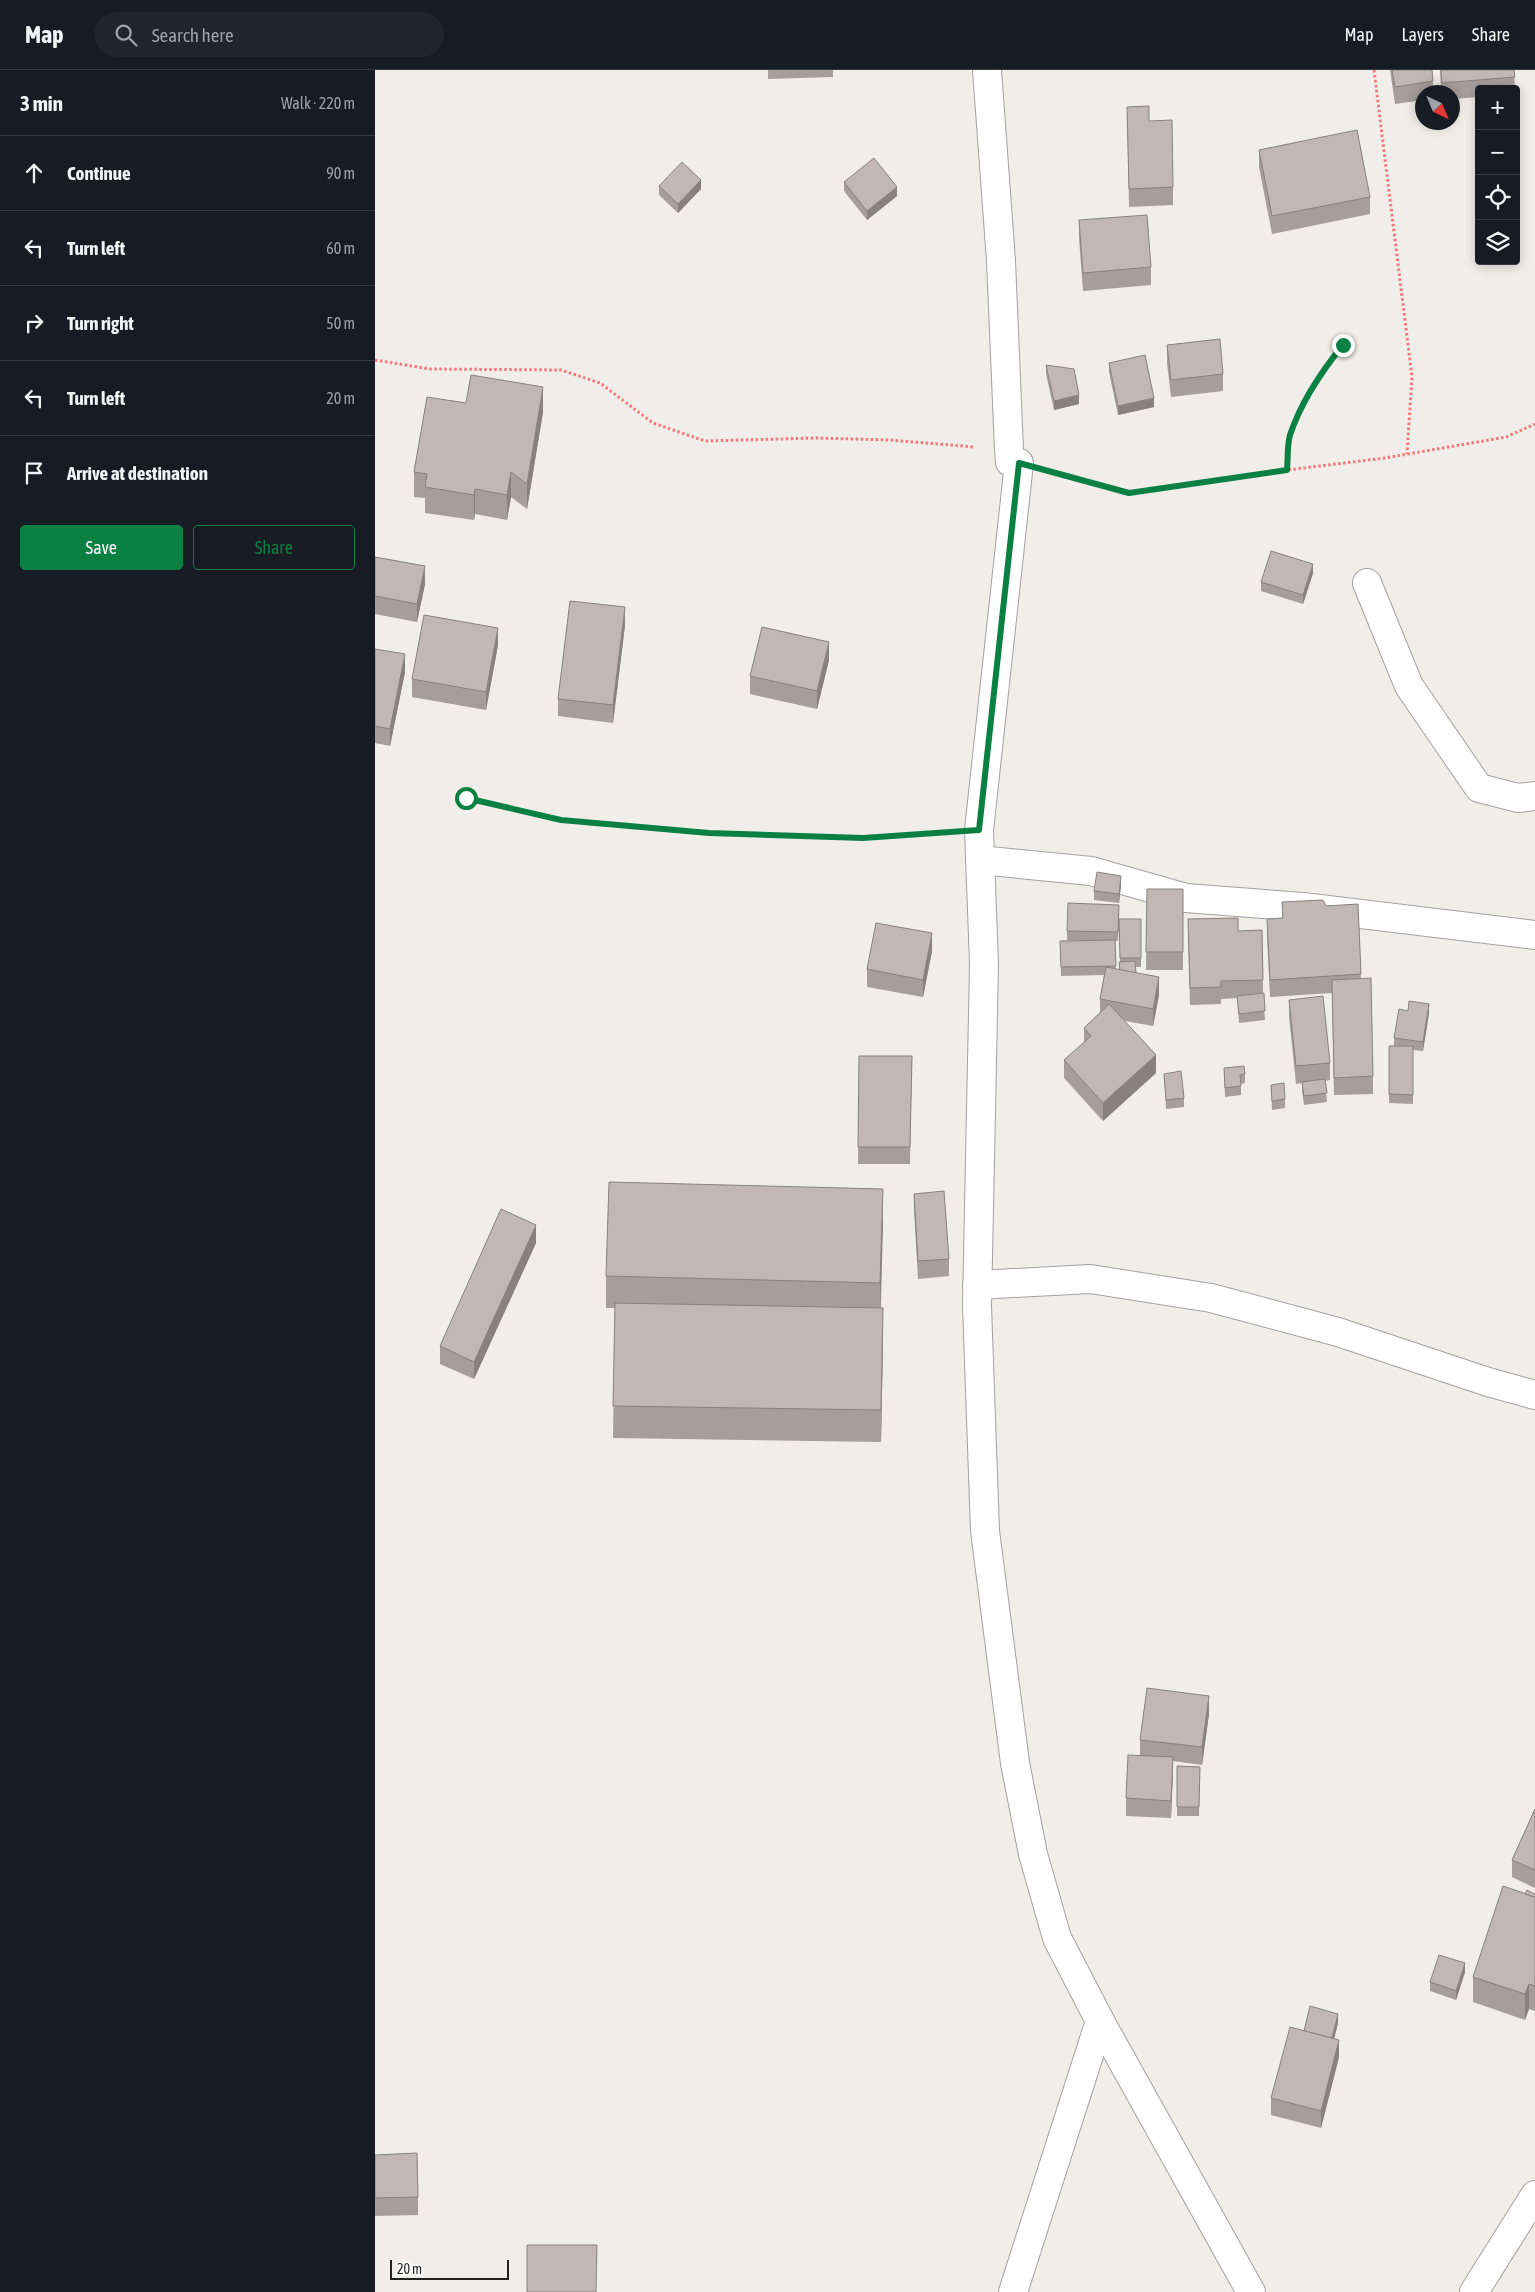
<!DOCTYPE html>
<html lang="en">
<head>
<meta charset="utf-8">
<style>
	body { margin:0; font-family:"Asap Condensed",sans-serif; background:#20242c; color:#f1f3f6 }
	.controls { position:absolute; right:15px; top:15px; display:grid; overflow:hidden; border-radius:5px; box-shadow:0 2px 12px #0003 }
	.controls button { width:45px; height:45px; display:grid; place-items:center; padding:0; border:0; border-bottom:1px solid #363941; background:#171b24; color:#f1f3f6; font:25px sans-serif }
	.compass { position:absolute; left:1040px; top:15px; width:45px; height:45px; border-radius:50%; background:#171b24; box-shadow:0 2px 12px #0003; rotate:136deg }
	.scale { position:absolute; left:15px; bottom:12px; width:119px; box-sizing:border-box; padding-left:5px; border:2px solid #212121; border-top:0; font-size:14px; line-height:18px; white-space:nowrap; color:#212121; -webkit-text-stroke:4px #fff; paint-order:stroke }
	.stop { position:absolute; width:15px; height:15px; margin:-11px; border:4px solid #0b8043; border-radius:50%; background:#fff }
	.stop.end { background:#0b8043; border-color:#fff; box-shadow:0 1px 5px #0008 }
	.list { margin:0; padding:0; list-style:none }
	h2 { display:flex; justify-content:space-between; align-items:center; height:65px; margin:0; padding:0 20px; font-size:21px }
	h2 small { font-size:16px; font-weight:400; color:#9ea1a6 }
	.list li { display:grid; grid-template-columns:32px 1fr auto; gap:15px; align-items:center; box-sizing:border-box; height:75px; padding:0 20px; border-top:1px solid #363941 }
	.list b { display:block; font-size:19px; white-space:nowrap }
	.list em { font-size:16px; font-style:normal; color:#9ea1a6 }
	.actions { display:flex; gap:10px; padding:15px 20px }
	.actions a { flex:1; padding:11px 0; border:1px solid #0b8043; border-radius:5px; text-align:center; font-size:18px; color:#0b8043 }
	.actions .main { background:#0b8043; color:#fff }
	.icon { flex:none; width:28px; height:28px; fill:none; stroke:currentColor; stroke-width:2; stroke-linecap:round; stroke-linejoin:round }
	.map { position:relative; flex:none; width:1160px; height:2222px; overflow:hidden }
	header { display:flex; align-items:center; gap:30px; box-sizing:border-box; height:70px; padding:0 25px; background:#171b24; border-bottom:1px solid #363941 }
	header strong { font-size:24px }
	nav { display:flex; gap:28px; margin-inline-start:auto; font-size:18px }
	.search { width:350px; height:45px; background:#20242c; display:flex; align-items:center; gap:12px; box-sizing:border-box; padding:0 18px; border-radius:28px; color:#9ea1a6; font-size:19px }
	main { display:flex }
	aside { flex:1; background:#171b24 }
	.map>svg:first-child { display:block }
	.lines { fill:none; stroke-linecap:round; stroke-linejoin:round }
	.street-casing { stroke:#a2a2a2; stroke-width:30 }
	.path { stroke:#f2787e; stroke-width:3; stroke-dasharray:2.5 2.5; stroke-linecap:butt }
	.street { stroke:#fff; stroke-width:28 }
	.wall { fill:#a69e9c }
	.shaded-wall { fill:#87817f }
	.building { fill:#c1b8b5; stroke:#87817f }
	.route { stroke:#0b8043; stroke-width:6 }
</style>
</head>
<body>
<header>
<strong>Map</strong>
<div class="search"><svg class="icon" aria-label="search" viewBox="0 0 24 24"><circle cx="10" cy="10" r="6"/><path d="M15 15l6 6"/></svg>Search here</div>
<nav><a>Map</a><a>Layers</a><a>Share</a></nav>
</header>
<main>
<aside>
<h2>3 min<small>Walk · 220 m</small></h2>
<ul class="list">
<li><svg class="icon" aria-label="ahead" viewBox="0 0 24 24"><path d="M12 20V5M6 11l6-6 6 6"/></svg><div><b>Continue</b></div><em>90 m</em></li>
<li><svg class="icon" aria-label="left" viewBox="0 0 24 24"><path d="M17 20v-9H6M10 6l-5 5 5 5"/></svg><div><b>Turn left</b></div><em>60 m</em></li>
<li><svg class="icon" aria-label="right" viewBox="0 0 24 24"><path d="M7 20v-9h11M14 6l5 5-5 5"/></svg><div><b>Turn right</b></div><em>50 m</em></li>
<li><svg class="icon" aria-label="left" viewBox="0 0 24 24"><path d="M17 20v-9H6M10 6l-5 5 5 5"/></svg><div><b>Turn left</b></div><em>20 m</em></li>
<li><svg class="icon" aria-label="arrive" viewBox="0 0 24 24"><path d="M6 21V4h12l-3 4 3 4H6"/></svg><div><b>Arrive at destination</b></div></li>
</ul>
<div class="actions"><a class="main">Save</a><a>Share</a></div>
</aside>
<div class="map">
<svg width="1160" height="2222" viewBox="0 0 1160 2222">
	<rect width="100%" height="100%" fill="#f1ede9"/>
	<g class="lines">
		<defs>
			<g id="street">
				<path d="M612,0L626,191L634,380L635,392L644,393L604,760L609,894L602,1236L610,1461L640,1693L658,1784L682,1868L725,1951L876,2222"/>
				<path d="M992,513L1034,616L1104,718L1143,728L1160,726"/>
				<path d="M605,790L716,801L811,828L928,837L1160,865"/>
				<path d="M602,1215L715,1209L836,1228L963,1262L1113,1312L1160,1325"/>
				<path d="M638,2222L725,1951"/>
				<path d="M1099,2222L1160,2125"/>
			</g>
		</defs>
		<use href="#street" class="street-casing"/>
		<g class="path">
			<path d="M999,0L1037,307L1032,384"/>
			<path d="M0,290L55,299L186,300L225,313L278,353L330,371L442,368L515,370L599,377"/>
			<path d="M912,400C913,389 912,375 915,365C926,332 946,302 968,275"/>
			<path d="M678,402L754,423L912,400L1010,388L1131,367L1160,354"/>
			<path d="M91,728L186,750L334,763L488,768L571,762"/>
		</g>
		<use href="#street" class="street"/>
	</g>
	<g class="wall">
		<path d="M393,0H458V7L393,9Z"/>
		<path d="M1015,0H1057L1058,11V22H1048V30L1020,34Z"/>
		<path d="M1065,0H1139L1140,19H1104V27L1078,29V22H1066Z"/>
		<path d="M752,37L774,51L798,117V135L754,137Z"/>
		<path d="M884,80L995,127V144L897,164L884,97Z"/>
		<path d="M469,112L522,126L492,150L469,121Z"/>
		<path d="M284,116L326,119L303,143L284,125Z"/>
		<path d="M704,150L776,197V215L708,221L704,168Z"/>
		<path d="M792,275L848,304V321L796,327L792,293Z"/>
		<path d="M734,293L779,337L743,345L734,302Z"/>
		<path d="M671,295L704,334L679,340L671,304Z"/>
		<path d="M91,333L168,342L152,439L136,427L132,450L100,444L99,450L50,443V428L39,427V402Z"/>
		<path d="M0,487L50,514L42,552L0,544Z"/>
		<path d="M938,503L928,534L886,521V512Z"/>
		<path d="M250,555L238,653L183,646V629Z"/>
		<path d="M123,575L111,640L37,627V609Z"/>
		<path d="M0,579L30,602L15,676L0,673Z"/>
		<path d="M454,590L442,639L375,624V606Z"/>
		<path d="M746,815L744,833L719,830V821Z"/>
		<path d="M772,819H808V900H771Z"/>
		<path d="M907,832L951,836L983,834L986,909L998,1006V1024L959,1025L957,923L895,927L892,866V849L907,848Z"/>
		<path d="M744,844L743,871H740L741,899L744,900V892H745L744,849H766V897H761V903L784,925L778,956L750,951L781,1003L728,1051L689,1008V990L709,973V958L725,943V929L729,905L686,906L685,871L716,870H692V861Z"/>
		<path d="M887,860L888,923L890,950L864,953L862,928L846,929V934L815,935L813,867L863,861Z"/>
		<path d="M557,881L548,927L492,917V899Z"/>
		<path d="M914,930L955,993V1010L950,1011L952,1032L929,1035L927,1021V1013L921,1014L914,947Z"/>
		<path d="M1054,943L1048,981L1038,980V1034L1014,1033V976H1019V968Z"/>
		<path d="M484,986H537L535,1094H483Z"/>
		<path d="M849,998L870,1004V1013L866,1014V1025L850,1027Z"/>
		<path d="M789,1004L809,1028V1037L791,1039Z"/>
		<path d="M896,1015L910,1029V1038L897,1040Z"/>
		<path d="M539,1124L574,1189V1206L543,1209L539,1141Z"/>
		<path d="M508,1151L506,1238L508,1270L506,1372L238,1368L240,1238H231V1206Z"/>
		<path d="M161,1173L99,1309L65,1294V1276Z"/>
		<path d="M834,1644L827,1695L798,1691L796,1748L751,1746V1728L765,1685V1670Z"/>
		<path d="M802,1696L825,1697L824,1746H802Z"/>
		<path d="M1160,1739V1818L1137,1807V1790Z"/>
		<path d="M1150,1824H1160V1941L1154,1939L1150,1950L1098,1932V1907Z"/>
		<path d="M1090,1902L1081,1930L1055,1921V1912Z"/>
		<path d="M963,1953L959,1969L964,1987L946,2058L896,2045V2028L929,1961Z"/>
		<path d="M0,2085L43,2127V2145L0,2146Z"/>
	</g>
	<g class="shaded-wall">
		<path d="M326,110V119L303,143V134Z"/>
		<path d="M522,117V126L492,150V141Z"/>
		<path d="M168,317V342L152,439V414Z"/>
		<path d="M704,325V334L679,340V331Z"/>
		<path d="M779,328V337L743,345V336Z"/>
		<path d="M136,402V427L132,450V425Z"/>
		<path d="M100,419V444L99,450V425Z"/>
		<path d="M938,494V503L928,534V525Z"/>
		<path d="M50,496V514L42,552V534Z"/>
		<path d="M250,537V555L238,653V635Z"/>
		<path d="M123,558V575L111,640V622Z"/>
		<path d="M454,572V590L442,639V621Z"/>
		<path d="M30,584V602L15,676V659Z"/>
		<path d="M746,806V815L744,833V824Z"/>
		<path d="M557,863V881L548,927V910Z"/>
		<path d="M784,907V925L778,956V939Z"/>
		<path d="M1054,934V943L1048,981V972Z"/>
		<path d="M781,985V1003L728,1051V1033Z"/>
		<path d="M508,1119V1151L505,1245V1213Z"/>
		<path d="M161,1155V1173L99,1309V1292Z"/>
		<path d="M508,1238V1270L506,1372V1340Z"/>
		<path d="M834,1626V1644L827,1695V1677Z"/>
		<path d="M798,1687V1704L796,1748V1731Z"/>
		<path d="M1090,1893V1902L1081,1930V1921Z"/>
		<path d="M1154,1914V1939L1150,1950V1924Z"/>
		<path d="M963,1944V1953L957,1977V1968Z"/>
		<path d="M964,1970V1987L946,2058V2041Z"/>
	</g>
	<g class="building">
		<path d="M1017,0H1057L1058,11L1020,17Z"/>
		<path d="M1066,0H1139L1140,7L1067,13Z"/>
		<path d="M774,36V51L797,50L798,117L754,119L752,37Z"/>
		<path d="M982,60L995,127L897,146L884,80Z"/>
		<path d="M499,88L522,117L492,141L469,112Z"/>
		<path d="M307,92L326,110L303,134L284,116Z"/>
		<path d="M772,145L776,197L708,203L704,150Z"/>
		<path d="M845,269L848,304L796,310L792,275Z"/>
		<path d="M770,285L779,328L743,336L734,293Z"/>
		<path d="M671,295L699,299L704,325L679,331Z"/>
		<path d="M96,305L168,317L152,414L136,402L132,425L100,419L99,425L50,417L52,404L39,402L52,327L91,333Z"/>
		<path d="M896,481L938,494L928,525L886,512Z"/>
		<path d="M0,487L50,496L42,534L0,526Z"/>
		<path d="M195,531L250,537L238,635L183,629Z"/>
		<path d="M49,545L123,558L111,622L37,609Z"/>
		<path d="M387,557L454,572L442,621L375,606Z"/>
		<path d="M0,579L30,584L15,659L0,656Z"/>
		<path d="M722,802L746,806L744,824L719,821Z"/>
		<path d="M772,819H808V882H771Z"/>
		<path d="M948,830L951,836L983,834L986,904L895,910L892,849L908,848L907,832Z"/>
		<path d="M693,833L744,835L743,862L692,861Z"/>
		<path d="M863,848V861L887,860L888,910L846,911V917L815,918L813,849Z"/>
		<path d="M744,849H766V888H745Z"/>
		<path d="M501,853L557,863L548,910L492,899Z"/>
		<path d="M740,870L741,896L686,897L685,871Z"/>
		<path d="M760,891L761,903L745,900L744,892Z"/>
		<path d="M731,897L784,907L778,939L725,929Z"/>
		<path d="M996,908L998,1006L959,1008L957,910Z"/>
		<path d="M889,923L890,941L864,944L862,926Z"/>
		<path d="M948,926L955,993L921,996L914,930Z"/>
		<path d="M1034,931L1054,934L1048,972L1019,968L1024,939L1033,941Z"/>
		<path d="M734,934L781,985L728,1033L689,990L716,966L709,958Z"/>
		<path d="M1014,976H1038V1025L1014,1024Z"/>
		<path d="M484,986H537L535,1077H483Z"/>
		<path d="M869,996L870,1004L865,1005L866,1016L850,1018L849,998Z"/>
		<path d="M806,1001L809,1028L791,1030L789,1004Z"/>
		<path d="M950,1009L952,1023L929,1026L927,1012Z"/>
		<path d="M909,1013L910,1029L897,1031L896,1015Z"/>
		<path d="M234,1112L508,1119L505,1213L231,1206Z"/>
		<path d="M569,1121L574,1189L543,1191L539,1124Z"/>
		<path d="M126,1139L161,1155L99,1292L65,1276Z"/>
		<path d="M240,1233L508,1238L506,1340L238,1336Z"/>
		<path d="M772,1618L834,1626L827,1677L765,1670Z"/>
		<path d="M753,1685L798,1687L796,1731L751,1728Z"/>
		<path d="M802,1696L825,1697L824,1737H802Z"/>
		<path d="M1160,1739V1800L1137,1790Z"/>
		<path d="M1128,1816L1160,1827V1916L1154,1914L1150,1924L1098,1907Z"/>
		<path d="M1152,1820L1160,1824V1827L1150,1824Z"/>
		<path d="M1064,1885L1090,1893L1081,1921L1055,1912Z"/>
		<path d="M935,1936L963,1944L957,1968L929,1961Z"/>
		<path d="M915,1957L964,1970L946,2041L896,2028Z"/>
		<path d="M42,2083L43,2127L0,2128V2085Z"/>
		<path d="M152,2175H222L221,2222H152Z"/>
	</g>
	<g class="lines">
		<path class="route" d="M91,728L186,750L334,763L488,768L604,760L644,393L754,423L912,400C913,389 912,375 915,365C926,332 946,302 968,275"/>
	</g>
</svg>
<div class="controls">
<button>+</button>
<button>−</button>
<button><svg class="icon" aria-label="locate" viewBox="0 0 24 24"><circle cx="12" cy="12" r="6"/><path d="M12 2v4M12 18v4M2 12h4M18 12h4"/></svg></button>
<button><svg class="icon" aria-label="layers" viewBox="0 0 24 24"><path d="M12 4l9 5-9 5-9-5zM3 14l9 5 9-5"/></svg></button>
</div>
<svg class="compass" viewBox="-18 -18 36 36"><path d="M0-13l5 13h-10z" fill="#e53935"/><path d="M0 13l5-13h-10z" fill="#9ea1a6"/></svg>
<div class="scale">20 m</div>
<div class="stop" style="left:91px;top:728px"></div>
<div class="stop end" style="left:968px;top:275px"></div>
</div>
</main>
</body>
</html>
